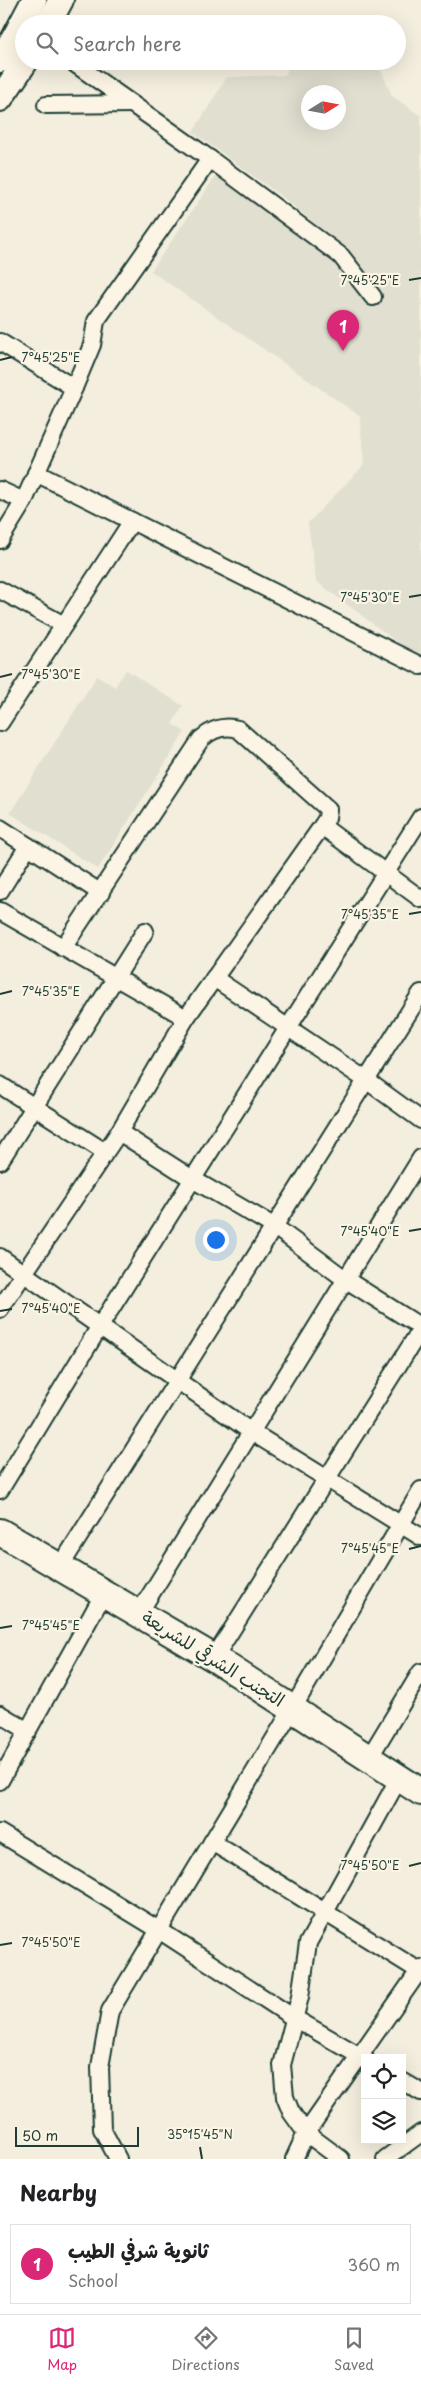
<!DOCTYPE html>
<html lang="en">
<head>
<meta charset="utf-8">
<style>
	body { margin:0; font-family:"Playpen Sans","Playpen Sans Arabic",sans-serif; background:#f2f2f2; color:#202124 }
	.controls { position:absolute; right:15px; bottom:15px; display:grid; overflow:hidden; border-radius:0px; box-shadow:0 5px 20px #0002 }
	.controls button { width:45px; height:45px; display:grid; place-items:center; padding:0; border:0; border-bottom:1px solid #e0e0e0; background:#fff; color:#202124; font:25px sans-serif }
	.compass { position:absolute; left:301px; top:85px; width:45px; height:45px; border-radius:50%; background:#fff; box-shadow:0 5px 20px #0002; rotate:79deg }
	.scale { position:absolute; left:15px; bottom:12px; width:124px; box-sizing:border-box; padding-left:5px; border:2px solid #1f3d34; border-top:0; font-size:14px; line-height:18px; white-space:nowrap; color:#1f3d34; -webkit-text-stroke:4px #fcf5e5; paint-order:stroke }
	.you { position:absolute; left:215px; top:1239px; width:18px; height:18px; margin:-12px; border:4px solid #fff; border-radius:50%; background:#1a73e8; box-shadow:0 0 0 8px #1a73e833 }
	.badge { display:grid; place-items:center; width:32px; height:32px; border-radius:50%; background:#db2777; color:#fff; font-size:16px; font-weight:700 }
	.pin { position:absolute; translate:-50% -41px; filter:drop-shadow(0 1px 2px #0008) }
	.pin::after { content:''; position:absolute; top:26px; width:18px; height:15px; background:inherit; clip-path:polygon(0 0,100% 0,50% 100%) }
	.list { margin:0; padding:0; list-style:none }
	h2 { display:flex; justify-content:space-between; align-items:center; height:65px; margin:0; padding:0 20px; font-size:21px }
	h2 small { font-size:16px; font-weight:400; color:#757577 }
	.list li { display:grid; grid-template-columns:32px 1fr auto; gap:15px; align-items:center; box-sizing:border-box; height:80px; margin:0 10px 10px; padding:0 10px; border:1px solid #e0e0e0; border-radius:0px }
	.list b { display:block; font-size:19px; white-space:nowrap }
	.list p { margin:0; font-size:16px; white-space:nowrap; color:#757577 }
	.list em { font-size:16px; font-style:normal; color:#757577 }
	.icon { flex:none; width:28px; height:28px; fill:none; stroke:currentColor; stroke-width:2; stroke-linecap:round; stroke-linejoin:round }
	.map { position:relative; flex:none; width:421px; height:2159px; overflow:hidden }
	.search { position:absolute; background:#fff; box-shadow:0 5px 20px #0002; left:15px; right:15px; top:15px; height:55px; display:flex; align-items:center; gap:12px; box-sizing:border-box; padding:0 18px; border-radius:28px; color:#757577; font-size:19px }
	.sheet { height:155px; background:#fff }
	nav { display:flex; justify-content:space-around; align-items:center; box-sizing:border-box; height:70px; border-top:1px solid #e0e0e0; background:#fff; font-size:14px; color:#757577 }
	nav a { display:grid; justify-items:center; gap:2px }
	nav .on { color:#db2777 }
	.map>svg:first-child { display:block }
	.built { fill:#e1dfd0; fill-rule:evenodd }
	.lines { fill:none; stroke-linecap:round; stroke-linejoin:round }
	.minor-casing { stroke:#1f3d34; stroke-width:20 }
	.secondary-casing { stroke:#1f3d34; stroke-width:28 }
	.primary-casing { stroke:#1f3d34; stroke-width:30 }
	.minor { stroke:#fcf5e5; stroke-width:16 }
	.secondary { stroke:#fcf5e5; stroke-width:24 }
	.primary { stroke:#fcf5e5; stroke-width:26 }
	.ticks { fill:none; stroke:#1f3d34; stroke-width:2 }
	.labels { text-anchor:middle; stroke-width:4.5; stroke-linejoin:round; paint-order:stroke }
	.street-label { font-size:18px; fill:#1f3d34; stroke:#fcf5e5 }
	.ticks-label { font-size:12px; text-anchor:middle; fill:#1f3d34; stroke:#fcf5e5; stroke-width:4.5; stroke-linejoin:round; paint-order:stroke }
</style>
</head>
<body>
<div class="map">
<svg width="421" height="2159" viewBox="0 0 421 2159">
	<rect width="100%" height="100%" fill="#f3eede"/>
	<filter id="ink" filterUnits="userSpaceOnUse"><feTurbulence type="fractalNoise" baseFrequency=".02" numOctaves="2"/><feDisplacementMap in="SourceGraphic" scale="10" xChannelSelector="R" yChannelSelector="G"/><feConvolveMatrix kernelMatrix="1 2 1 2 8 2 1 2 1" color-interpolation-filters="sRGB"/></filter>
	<g filter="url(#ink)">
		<g class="built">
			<path d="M292,61H377L392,96L421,116V660L316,581L308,523L364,465L360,416L151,271L218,173L340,266L348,285L367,275L352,254L285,199L193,132L227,77L285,75ZM308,92H338V122H308Z"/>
			<path d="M126,670L183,706L172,724L185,732L98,869L10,813L97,676L115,687Z"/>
		</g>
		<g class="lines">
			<defs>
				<g id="minor">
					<path d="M71,61L210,159L341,256L373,297"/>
					<path d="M46,105L132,104"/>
					<path d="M0,342L74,388L24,501L0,540"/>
					<path d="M74,388L92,345L96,321L210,159"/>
					<path d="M36,473L421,666"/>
					<path d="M0,490L24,501"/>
					<path d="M0,590L64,625"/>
					<path d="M0,723L132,521"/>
					<path d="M322,826L421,899"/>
					<path d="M0,828L28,846L0,891"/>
					<path d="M28,846L101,893"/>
					<path d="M0,911L186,1018"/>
					<path d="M214,978L366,1080L421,1120"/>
					<path d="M0,1085L105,1152"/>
					<path d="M119,1132L194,1180L275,1227L345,1279L421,1327"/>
					<path d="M0,1161L145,931"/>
					<path d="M0,1257L250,1431L421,1537"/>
					<path d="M0,1309L119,1132L186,1018L322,826L327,818L328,809L238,729C224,725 212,729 201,739L63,948"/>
					<path d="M0,1490L100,1326L421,817"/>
					<path d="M60,1567L421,993"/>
					<path d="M139,1613L421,1158"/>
					<path d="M214,1658L421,1329"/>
					<path d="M0,1714L28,1731"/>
					<path d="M369,1758L421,1672"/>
					<path d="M0,1781L104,1593"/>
					<path d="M0,1833L159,1930L294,2018L365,2059"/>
					<path d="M212,1842L421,1972"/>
					<path d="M402,2081L421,2092"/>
					<path d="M118,2159L102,2129L100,2067L110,2011L293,1708L421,1490"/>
					<path d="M294,2159L306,2133L421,1968"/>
					<path d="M341,2159L306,2133L291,2112L285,2097L282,2065L300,1997L308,1943L399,1778"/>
					<path d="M385,2159L421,2133"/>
				</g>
				<g id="secondary">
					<path d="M48,24L61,0"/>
					<path d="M0,60L14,38L34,0"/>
					<path d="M0,99L26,61"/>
				</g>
				<path id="primary" d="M0,1532L214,1658L421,1792"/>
			</defs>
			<use href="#minor" class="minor-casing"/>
			<use href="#secondary" class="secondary-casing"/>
			<use href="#primary" class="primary-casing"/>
			<use href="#minor" class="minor"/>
			<use href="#secondary" class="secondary"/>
			<use href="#primary" class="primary"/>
		</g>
	</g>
	<path class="ticks" d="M409,280L421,278M0,360L12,357M409,597L421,595M0,677L12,674M409,914L421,912M0,994L12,991M409,1231L421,1229M0,1311L12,1309M409,1549L421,1546M0,1628L12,1626M409,1866L421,1863M0,1945L12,1943M200,2147L202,2159"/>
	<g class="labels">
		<g class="street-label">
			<text transform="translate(213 1659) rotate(32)" y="6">التجنب الشرقي للشريعة</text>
		</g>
	</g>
	<g class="ticks-label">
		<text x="370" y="285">7°45'25"E</text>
		<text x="51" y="362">7°45'25"E</text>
		<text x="370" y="602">7°45'30"E</text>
		<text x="51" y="679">7°45'30"E</text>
		<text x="370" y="919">7°45'35"E</text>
		<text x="51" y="996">7°45'35"E</text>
		<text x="370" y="1236">7°45'40"E</text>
		<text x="51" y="1313">7°45'40"E</text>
		<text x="370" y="1553">7°45'45"E</text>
		<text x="51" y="1630">7°45'45"E</text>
		<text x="370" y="1870">7°45'50"E</text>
		<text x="51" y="1947">7°45'50"E</text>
		<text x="200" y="2139">35°15'45"N</text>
	</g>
</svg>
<div class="controls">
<button><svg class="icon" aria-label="locate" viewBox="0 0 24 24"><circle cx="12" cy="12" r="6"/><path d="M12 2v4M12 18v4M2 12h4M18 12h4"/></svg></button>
<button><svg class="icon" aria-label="layers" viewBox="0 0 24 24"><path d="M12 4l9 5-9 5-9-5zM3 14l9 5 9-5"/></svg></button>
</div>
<svg class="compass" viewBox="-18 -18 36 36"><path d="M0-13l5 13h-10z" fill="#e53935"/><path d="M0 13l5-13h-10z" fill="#757577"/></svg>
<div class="scale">50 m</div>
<div class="you"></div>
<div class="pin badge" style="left:343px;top:351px">1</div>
<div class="search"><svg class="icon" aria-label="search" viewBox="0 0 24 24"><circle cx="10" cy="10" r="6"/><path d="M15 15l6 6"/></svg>Search here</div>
</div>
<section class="sheet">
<h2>Nearby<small></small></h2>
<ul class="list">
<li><span class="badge">1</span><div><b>ثانوية شرفي الطيب</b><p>School</p></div><em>360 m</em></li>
</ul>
</section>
<nav>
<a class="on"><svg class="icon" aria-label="map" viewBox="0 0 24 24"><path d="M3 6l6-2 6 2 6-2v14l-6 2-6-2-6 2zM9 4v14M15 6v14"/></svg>Map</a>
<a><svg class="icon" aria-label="directions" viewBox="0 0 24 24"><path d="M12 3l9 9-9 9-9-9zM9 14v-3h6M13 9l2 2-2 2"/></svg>Directions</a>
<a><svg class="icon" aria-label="saved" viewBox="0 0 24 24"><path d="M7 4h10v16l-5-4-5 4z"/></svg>Saved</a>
</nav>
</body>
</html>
